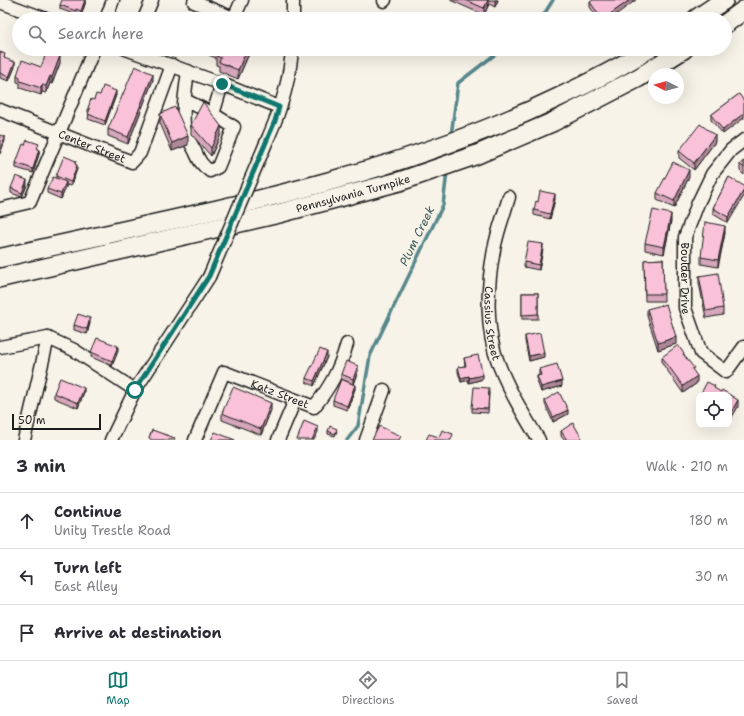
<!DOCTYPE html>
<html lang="en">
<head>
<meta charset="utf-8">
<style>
	body { margin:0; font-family:"Shantell Sans",sans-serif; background:#f7f7f7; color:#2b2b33 }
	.controls { position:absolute; right:12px; bottom:12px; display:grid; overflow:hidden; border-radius:8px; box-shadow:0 4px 16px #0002 }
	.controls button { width:36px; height:36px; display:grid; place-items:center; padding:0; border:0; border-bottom:1px solid #e1e1e2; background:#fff; color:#2b2b33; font:20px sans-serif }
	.compass { position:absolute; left:648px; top:68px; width:36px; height:36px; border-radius:50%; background:#fff; box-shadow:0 4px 16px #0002; rotate:276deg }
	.scale { position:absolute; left:12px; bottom:10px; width:89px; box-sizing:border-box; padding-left:4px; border:2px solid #1c1c1c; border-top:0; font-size:11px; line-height:14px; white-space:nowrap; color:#1c1c1c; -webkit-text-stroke:3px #f7f3e8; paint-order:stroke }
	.stop { position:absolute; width:12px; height:12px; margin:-9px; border:3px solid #0f766e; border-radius:50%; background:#fff }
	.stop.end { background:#0f766e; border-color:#fff; box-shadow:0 1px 4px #0008 }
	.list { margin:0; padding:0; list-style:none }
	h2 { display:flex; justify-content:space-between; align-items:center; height:52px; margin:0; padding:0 16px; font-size:17px }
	h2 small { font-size:13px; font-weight:400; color:#7c7c81 }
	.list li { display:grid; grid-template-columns:26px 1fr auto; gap:12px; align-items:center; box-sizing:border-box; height:56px; padding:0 16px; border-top:1px solid #e1e1e2 }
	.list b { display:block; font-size:15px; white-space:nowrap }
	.list p { margin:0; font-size:13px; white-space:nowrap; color:#7c7c81 }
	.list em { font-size:13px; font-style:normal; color:#7c7c81 }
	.icon { flex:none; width:22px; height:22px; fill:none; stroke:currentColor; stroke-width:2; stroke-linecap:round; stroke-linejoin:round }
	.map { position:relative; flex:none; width:744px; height:440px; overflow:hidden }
	.search { position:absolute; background:#fff; box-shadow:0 4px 16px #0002; left:12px; right:12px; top:12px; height:44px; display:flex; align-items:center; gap:10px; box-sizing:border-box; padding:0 14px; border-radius:22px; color:#7c7c81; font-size:15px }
	.sheet { height:220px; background:#fff }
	nav { display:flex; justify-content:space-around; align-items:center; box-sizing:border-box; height:56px; border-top:1px solid #e1e1e2; background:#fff; font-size:11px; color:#7c7c81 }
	nav a { display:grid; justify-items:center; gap:2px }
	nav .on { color:#0f766e }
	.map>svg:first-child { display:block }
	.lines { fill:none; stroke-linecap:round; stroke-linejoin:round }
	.stream { stroke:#57878c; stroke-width:3.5 }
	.minor-casing { stroke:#1c1c1c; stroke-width:15 }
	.highway-casing { stroke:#1c1c1c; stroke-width:21 }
	.minor { stroke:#f7f3e8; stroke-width:12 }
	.highway { stroke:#f7f3e8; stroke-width:18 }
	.minor-bridge-casing { stroke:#1c1c1c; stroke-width:15; stroke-linecap:butt }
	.minor-bridge { stroke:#f7f3e8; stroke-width:12 }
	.wall { fill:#d6a7bb; stroke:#1c1c1c }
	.shaded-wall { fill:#ae8898; stroke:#1c1c1c }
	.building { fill:#f9c2d9; stroke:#1c1c1c }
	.route { stroke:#0f766e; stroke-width:5 }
	.labels { text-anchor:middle; stroke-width:3; stroke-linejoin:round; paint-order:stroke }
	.street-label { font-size:11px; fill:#1c1c1c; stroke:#f7f3e8 }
	.water-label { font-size:12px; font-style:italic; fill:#3e5a5d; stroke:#f7f3e8 }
</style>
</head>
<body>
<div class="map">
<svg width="744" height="440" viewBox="0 0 744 440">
	<rect width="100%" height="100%" fill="#f7f3e8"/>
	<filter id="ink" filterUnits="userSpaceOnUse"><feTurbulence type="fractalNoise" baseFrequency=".025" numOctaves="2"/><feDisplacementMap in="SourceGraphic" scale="8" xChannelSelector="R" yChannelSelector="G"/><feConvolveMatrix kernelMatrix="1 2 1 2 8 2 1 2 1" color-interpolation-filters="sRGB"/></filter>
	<g filter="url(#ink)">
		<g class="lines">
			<g class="stream">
				<path d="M541,19L553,0"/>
				<path d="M451,136L458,83L502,49"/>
				<path d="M347,440L358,426L370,356L443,205L447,172"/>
			</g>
			<defs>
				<g id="minor">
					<path d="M384,1L385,0"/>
					<path d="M0,2L46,19"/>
					<path d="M194,2L236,19"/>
					<path d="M234,18L242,0"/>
					<path d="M106,19L113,0"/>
					<path d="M144,19L152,0"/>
					<path d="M293,19V0"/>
					<path d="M126,49L222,84L279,107"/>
					<path d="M185,100L213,114L234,127L218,167L210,171C201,165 199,160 195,151C192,145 187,138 185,131C181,115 186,87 188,71"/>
					<path id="s1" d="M0,110L132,162L140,153L172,65"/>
					<path d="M211,121L222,84"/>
					<path d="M269,136C281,109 290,78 292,49"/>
					<path id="s2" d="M744,140L731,150L712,174L698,203L685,237V308L701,353L726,372L744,347"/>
					<path id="s3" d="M509,197C504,215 497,232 494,250C487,285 485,331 499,365C509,391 524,416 539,440"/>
					<path d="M0,209L30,202L94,49"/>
					<path d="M0,347L48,338"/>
					<path d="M24,440L48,338L74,350L135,390"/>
					<path d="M111,440L135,390L209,277"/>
					<path id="s4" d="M195,440L224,372L314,407C331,386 339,370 347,344"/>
					<path d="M278,440L295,400"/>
					<path d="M366,440L384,390"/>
				</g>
				<g id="highway">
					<path d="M696,19L724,0"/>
					<path d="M725,24L744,10"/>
					<path d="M0,258C187,215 380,183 555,99C587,84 619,68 649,49"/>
					<path id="s5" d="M0,278L277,214L401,181L476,155L553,122L638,78L684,49"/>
				</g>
			</defs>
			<use href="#minor" class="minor-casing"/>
			<use href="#highway" class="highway-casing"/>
			<use href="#minor" class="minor"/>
			<use href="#highway" class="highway"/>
			<defs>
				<path id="minor-bridge" d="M209,277L269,136"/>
			</defs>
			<use href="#minor-bridge" class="minor-bridge-casing"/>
			<use href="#minor-bridge" class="minor-bridge"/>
		</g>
		<g class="wall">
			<path d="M85,0V4L81,16L76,14V15L60,9V5Z"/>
			<path d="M450,0H498L495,7L489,4L484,15Z"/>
			<path d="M590,2L610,19H598L590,7Z"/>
			<path d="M194,49H251L238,79L219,71V66L216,65V58Z"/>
			<path d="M0,52L5,59L15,67L9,81L0,78Z"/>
			<path d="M60,63L52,84L50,83L46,93L42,92L41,95L20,88V83L17,82V75L41,67Z"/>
			<path d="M153,80L128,144L108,136V129Z"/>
			<path d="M739,94L723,134L711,120V115Z"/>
			<path d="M100,95H116L105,125L88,119L89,113L88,112V108L94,100Z"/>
			<path d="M160,114L188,145L172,151L160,123Z"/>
			<path d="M191,125L221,134L211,156L191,134Z"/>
			<path d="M715,142L694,170L679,158V151Z"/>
			<path d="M39,149V154L33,173L16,168V163Z"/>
			<path d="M744,161V175L740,171V164Z"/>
			<path d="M76,165L77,169L71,186L66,185V187L61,199L47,193V189L56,178V176Z"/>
			<path d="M689,177L674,208L657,200V193Z"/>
			<path d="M729,177L728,223L713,214V208Z"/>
			<path d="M27,185L22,197L11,193V188Z"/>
			<path d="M555,199L550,219L534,215V210L538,202Z"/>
			<path d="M671,221L664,254L645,250V243Z"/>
			<path d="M725,233L718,267L701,264V257Z"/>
			<path d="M543,249L539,270L524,267V262Z"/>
			<path d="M663,259L664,301H645L644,260Z"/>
			<path d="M699,276L723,308V315L706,318L699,283Z"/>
			<rect x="522" y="293" width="16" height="26"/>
			<path d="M647,309L676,344L658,350L647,316Z"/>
			<path d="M90,323L87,334L74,330V325Z"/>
			<path d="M525,336L544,357L529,361L525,341Z"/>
			<path d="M118,351L112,366L91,357V352Z"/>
			<path d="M684,356L697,383L683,393L662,363V357Z"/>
			<path d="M327,357L314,386L306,382V378Z"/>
			<path d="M464,358L483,379L469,383V380L461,382L458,372V367L465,366Z"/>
			<path d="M539,369L562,386L541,392L537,381V376L539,375Z"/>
			<path d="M358,371L353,384L355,389L347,410L333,405V400L351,383L341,379V374Z"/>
			<path d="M84,392L78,408L54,398V393Z"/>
			<path d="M489,392L488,413L472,412V408Z"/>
			<path d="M699,396V407L697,406V399Z"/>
			<path d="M545,400L568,414L553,422L545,404Z"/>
			<path d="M271,410L261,435L222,420V413Z"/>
			<path d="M328,431H337L335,436L328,434Z"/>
			<path d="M561,431L583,440H564L561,436Z"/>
		</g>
		<g class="shaded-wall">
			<path d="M85,0V4L81,16V11Z"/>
			<path d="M488,0H489V4L484,15V8Z"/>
			<path d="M495,0H498L495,7Z"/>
			<path d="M630,0H636L610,19H603Z"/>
			<path d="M247,49H251L238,79V70Z"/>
			<path d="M60,56V63L52,84V77Z"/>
			<path d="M15,62V67L9,81V77Z"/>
			<path d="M153,74V80L128,144V137Z"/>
			<path d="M50,76V83L46,93V86Z"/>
			<path d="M42,85V92L41,95V88Z"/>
			<path d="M116,91V95L105,125V121Z"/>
			<path d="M744,113V118L723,134V130Z"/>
			<path d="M221,126V134L211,156V148Z"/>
			<path d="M715,135V142L694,170V163Z"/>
			<path d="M188,136V145L172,151V143Z"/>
			<path d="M5,137V141L0,154V149Z"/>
			<path d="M39,149V154L33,173V169Z"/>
			<path d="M77,165V169L71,186V182Z"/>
			<path d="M689,170V177L674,208V201Z"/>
			<path d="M27,180V185L22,197V193Z"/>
			<path d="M66,182V187L61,199V194Z"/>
			<path d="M744,190V196L728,223V217Z"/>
			<path d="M555,194V199L550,219V214Z"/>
			<path d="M671,214V221L664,254V247Z"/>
			<path d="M725,226V233L718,267V260Z"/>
			<path d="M543,244V249L539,270V265Z"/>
			<path d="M90,318V323L87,334V329Z"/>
			<path d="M676,337V344L658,350V343Z"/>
			<path d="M118,346V351L112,366V361Z"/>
			<path d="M327,352V357L314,386V381Z"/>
			<path d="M544,353V357L529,361V356Z"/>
			<path d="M358,366V371L353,384V379Z"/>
			<path d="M483,375V379L469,383V378Z"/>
			<path d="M469,376V380L461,382V378Z"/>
			<path d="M697,376V383L683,393V386Z"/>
			<path d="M562,381V386L541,392V387Z"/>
			<path d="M355,385V389L347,410V406Z"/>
			<path d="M84,388V392L78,408V403Z"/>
			<path d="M738,400V407L729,422V416Z"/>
			<path d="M271,403V410L261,435V429Z"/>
			<path d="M568,410V414L553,422V417Z"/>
			<path d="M318,427V432L314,440H312Z"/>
		</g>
		<g class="building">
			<path d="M62,0H85L81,11L76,9V11L60,5Z"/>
			<path d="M465,0H488L484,8Z"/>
			<path d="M593,0H630L603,19H602L590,2Z"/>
			<path d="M179,11L198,19H176Z"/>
			<path d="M153,16L169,19H152Z"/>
			<path d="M214,49H247L238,70L219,62L221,58L216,56L218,51Z"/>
			<path d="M47,51L60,56L52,77L50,76L46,86L42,85L41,88L20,81V77L17,75L22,60L41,67Z"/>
			<path d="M0,52L5,54L4,58L15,62L9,77L0,73Z"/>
			<path d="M135,66L153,74L128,137L108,129Z"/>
			<path d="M103,86L116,91L105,121L88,114L90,109L88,108L91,99L94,100L96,94L100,95Z"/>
			<path d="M739,94L744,101V113L723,130L711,115Z"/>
			<path d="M203,102L221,126L211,148L191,125Z"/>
			<path d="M175,107L188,136L172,143L160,114Z"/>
			<path d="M700,124L715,135L694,163L679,151Z"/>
			<path d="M0,135L5,137L0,149Z"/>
			<path d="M27,140L39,144L37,148L39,149L33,169L16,163L23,144L25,145Z"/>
			<path d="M64,156L76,161L75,164L77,165L71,182L56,176Z"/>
			<path d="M744,161V168L740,164Z"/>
			<path d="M673,162L689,170L674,201L657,193Z"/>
			<path d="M16,176L27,180L22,193L11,188Z"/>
			<path d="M53,177L66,182L61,194L47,189Z"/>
			<path d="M729,177L744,186V190L728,217L713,208Z"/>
			<path d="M540,191L555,194L550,214L534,210L536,201L538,202Z"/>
			<path d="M653,210L671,214L664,247L645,243Z"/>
			<path d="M705,222L725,226L718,260L701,257Z"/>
			<path d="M528,242L543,244L539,265L524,262Z"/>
			<path d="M663,259L664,294H645L644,260Z"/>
			<path d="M718,273L723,308L706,311L699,276Z"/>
			<path d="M522,293H538V314L522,315Z"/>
			<path d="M666,304L676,337L658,343L647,309Z"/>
			<path d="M78,314L90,318L87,329L74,325Z"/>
			<path d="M540,333L544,353L529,356L525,336Z"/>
			<path d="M97,338L118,346L112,361L91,352Z"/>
			<path d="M678,345L684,354H683L694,368L692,369L697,376L683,386L662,357Z"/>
			<path d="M320,349L327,352L314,381L306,378Z"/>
			<path d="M478,355L483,375L469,378V376L461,378L458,367L466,366L464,358Z"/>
			<path d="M346,361L358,366L353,379L341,374Z"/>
			<path d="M557,364L562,381L541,387L537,376L541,375L539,369Z"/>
			<path d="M60,378L84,388L78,403L54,393Z"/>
			<path d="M341,379L355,385L347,406L333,400Z"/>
			<path d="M707,382L715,386L714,388L721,392L722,390L738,400L729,416V395H700Z"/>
			<path d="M233,387L271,403L261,429L222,413Z"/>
			<path d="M474,387L489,388L488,409L472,408Z"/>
			<path d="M559,392L568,410L553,417L545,400Z"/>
			<path d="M304,421L318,427L312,440H297Z"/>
			<path d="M573,423L583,440H567L561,431Z"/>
			<path d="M330,426L337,429L335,434L328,431Z"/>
			<path d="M379,426L401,436L399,440H372Z"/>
			<path d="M152,430L175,438L174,440H152L149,438Z"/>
			<path d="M442,430L453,434L451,440H426L429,434L439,437Z"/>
			<path d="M215,432L235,440H211Z"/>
		</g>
	</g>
	<g class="lines" filter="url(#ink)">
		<path class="route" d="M135,390L209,276L275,121L279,107L222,84"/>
	</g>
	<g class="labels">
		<g class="street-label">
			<text dy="4" stroke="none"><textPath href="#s1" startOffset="99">Center Street</textPath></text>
			<text dy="4" stroke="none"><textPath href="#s5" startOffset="363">Pennsylvania Turnpike</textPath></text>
			<text dy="4" stroke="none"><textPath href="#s2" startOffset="157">Boulder Drive</textPath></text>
			<text dy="4" stroke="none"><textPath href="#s3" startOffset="129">Cassius Street</textPath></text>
			<text dy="4" stroke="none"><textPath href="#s4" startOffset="134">Katz Street</textPath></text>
		</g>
		<g class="water-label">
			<text transform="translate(417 236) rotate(-64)" y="4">Plum Creek</text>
		</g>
	</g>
</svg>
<div class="controls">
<button><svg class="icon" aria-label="locate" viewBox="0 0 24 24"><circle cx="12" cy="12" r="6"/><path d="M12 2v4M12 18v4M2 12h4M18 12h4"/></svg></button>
</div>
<svg class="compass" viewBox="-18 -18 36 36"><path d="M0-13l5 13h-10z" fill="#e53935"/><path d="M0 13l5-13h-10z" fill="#7c7c81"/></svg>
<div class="scale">50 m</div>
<div class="stop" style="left:135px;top:390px"></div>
<div class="stop end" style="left:222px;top:84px"></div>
<div class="search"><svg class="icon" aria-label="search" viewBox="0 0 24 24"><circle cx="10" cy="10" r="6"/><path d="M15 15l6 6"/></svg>Search here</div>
</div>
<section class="sheet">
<h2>3 min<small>Walk · 210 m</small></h2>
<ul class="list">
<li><svg class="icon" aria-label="ahead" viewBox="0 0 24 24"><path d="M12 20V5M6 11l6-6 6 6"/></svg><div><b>Continue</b><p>Unity Trestle Road</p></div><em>180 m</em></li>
<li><svg class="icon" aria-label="left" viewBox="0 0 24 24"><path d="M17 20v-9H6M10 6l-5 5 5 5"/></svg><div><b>Turn left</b><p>East Alley</p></div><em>30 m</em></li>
<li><svg class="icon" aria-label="arrive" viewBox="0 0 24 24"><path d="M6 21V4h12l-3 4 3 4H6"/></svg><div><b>Arrive at destination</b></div></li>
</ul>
</section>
<nav>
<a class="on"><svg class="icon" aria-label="map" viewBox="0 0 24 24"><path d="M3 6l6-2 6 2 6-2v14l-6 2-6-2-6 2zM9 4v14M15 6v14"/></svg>Map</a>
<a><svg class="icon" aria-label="directions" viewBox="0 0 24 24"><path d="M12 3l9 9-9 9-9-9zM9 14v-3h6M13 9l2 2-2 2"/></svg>Directions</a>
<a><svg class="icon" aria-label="saved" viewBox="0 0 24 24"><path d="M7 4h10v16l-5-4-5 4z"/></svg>Saved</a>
</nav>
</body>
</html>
